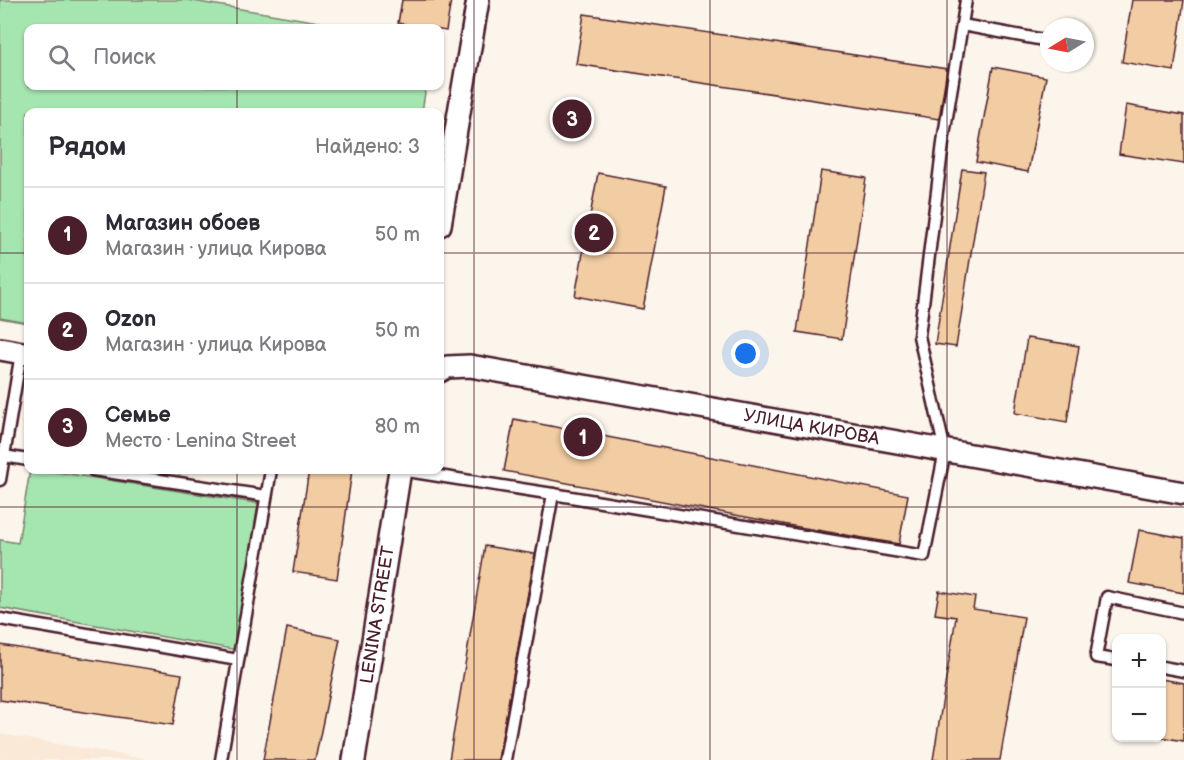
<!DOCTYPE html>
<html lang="ru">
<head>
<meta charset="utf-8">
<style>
	body { margin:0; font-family:"Balsamiq Sans",sans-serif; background:#f7f7f7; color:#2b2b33 }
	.controls { position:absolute; right:18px; bottom:18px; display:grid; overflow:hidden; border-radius:12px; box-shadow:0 2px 4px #0004 }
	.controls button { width:54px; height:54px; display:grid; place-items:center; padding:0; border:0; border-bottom:2px solid #e1e1e2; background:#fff; color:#2b2b33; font:30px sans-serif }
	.compass { position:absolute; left:1040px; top:18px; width:54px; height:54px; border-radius:50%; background:#fff; box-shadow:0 2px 4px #0004; rotate:260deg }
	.you { position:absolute; left:746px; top:354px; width:21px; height:21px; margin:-15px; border:4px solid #fff; border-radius:50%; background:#1a73e8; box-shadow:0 0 0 9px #1a73e833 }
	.badge { display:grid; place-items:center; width:39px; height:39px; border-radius:50%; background:#4a1f2b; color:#fff; font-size:20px; font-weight:700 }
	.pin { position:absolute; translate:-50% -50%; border:3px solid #fff; box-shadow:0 2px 6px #0006 }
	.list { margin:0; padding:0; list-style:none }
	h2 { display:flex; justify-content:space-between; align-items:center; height:78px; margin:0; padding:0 24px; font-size:26px }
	h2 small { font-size:20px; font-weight:400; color:#7c7c81 }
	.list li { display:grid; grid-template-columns:39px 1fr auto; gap:18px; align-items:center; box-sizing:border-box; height:96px; padding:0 24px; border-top:2px solid #e1e1e2 }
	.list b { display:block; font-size:22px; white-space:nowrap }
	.list p { margin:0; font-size:20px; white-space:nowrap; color:#7c7c81 }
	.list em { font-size:20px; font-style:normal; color:#7c7c81 }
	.icon { flex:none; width:33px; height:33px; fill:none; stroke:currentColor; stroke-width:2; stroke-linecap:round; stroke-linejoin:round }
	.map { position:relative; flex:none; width:1184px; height:760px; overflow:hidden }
	.search { position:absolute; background:#fff; box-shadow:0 2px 4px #0004; left:24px; top:24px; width:420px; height:66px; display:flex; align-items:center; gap:15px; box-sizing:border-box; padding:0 21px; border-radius:12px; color:#7c7c81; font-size:22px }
	.panel { position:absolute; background:#fff; box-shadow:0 2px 4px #0004; left:24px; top:108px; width:420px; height:366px; border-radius:12px }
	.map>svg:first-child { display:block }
	.built { fill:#f9e9d6 }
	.green { fill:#a5e5af; stroke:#78826d; stroke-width:1.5 }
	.building { fill:#f2cca2; stroke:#4a1f2b; stroke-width:1.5 }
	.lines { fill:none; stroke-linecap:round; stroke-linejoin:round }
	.lane-casing { stroke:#4a1f2b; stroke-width:15 }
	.street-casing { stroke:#4a1f2b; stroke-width:26 }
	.lane { stroke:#fff; stroke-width:10 }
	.street { stroke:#fff; stroke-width:21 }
	.grid { fill:none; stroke:#4a1f2b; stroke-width:1.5; stroke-opacity:0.55 }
	.labels { text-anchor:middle; stroke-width:4.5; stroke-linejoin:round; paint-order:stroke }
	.street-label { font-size:18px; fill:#4a1f2b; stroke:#fff }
</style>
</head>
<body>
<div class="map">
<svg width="1184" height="760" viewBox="0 0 1184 760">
	<rect width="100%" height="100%" fill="#fcf5ec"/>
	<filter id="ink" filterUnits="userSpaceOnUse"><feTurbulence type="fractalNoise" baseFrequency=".0167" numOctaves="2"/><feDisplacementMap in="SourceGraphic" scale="12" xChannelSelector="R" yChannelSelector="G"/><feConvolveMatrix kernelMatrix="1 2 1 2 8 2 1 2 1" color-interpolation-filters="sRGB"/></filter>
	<g filter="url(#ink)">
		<path class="built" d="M0,734L151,760H0Z"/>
		<g class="green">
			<path d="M0,0H187L354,28H28V86H426L422,112H28V323L0,318Z"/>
			<path d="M30,470H44L262,504L237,650L0,608V540L18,543Z"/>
		</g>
		<g class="building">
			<path d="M402,0H451L446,31L398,23Z"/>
			<path d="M1132,0H1184L1174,71L1122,62Z"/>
			<path d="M584,14L947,69L939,119L576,64Z"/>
			<path d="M993,67L1046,77L1028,172L976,162Z"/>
			<path d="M1126,105L1184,115V164L1119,154Z"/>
			<path d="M962,169L984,172L956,347L935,344Z"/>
			<path d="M821,171L866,178L842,339L797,332Z"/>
			<path d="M598,173L666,186L643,309L575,296Z"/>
			<path d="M1027,338L1079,346L1067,422L1015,413Z"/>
			<path d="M514,419L908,495L899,544L793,526L504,471Z"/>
			<path d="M309,470H352L337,579L293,572Z"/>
			<path d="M1139,530L1184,538V593L1129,583Z"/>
			<path d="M485,546L535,554L498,760H449Z"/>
			<path d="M939,591L975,597L973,609L1024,617L1000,760H933L956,617L935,614Z"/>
			<path d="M287,628L340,639L315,760H263Z"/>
			<path d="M0,645L182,674L173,725L0,700Z"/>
			<path d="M1161,679L1184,683V741L1161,737Z"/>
		</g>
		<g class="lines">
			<defs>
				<g id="lane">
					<path d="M962,25L1049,41"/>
					<path d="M21,353L4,456L28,460"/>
					<path d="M93,470L266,496"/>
					<path d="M401,470L553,494L505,760"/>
					<path d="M0,480L4,456"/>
					<path d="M553,494L924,556L945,451L919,336L944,135L966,0"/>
					<path d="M0,619L238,660"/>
					<path d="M1116,660L1096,657L1107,597L1184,613"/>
					<path d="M1162,667L1184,671"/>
					<path d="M221,760L271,470"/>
				</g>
				<g id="street">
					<path d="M440,225L478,0"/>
					<path d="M0,349L28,354"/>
					<path id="s1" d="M440,371L447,367L470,366L1184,493"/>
					<path id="s2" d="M354,760L400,470"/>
				</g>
			</defs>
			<use href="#lane" class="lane-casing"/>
			<use href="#street" class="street-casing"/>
			<use href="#lane" class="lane"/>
			<use href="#street" class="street"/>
		</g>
	</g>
	<path class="grid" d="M237,0V28M474,0V760M710,0V760M947,0V760M237,86V112M0,253H28M440,253H1184M237,470V760M0,507H1184"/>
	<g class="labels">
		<g class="street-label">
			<text dy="6" stroke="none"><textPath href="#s1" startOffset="378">УЛИЦА КИРОВА</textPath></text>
			<text dy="6" stroke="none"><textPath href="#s2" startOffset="147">LENINA STREET</textPath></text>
		</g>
	</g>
</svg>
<div class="controls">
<button>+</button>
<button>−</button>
</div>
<svg class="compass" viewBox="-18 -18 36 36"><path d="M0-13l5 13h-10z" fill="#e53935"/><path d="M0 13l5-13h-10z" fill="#7c7c81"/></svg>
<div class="you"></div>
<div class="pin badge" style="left:583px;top:437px">1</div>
<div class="pin badge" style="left:594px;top:233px">2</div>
<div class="pin badge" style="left:572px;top:119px">3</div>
<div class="search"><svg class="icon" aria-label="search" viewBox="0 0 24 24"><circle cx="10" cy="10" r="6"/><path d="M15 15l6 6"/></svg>Поиск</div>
<section class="panel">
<h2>Рядом<small>Найдено: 3</small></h2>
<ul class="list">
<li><span class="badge">1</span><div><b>Магазин обоев</b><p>Магазин · улица Кирова</p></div><em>50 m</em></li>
<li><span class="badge">2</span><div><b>Ozon</b><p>Магазин · улица Кирова</p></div><em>50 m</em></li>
<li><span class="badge">3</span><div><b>Семье</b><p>Место · Lenina Street</p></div><em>80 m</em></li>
</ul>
</section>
</div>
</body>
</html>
